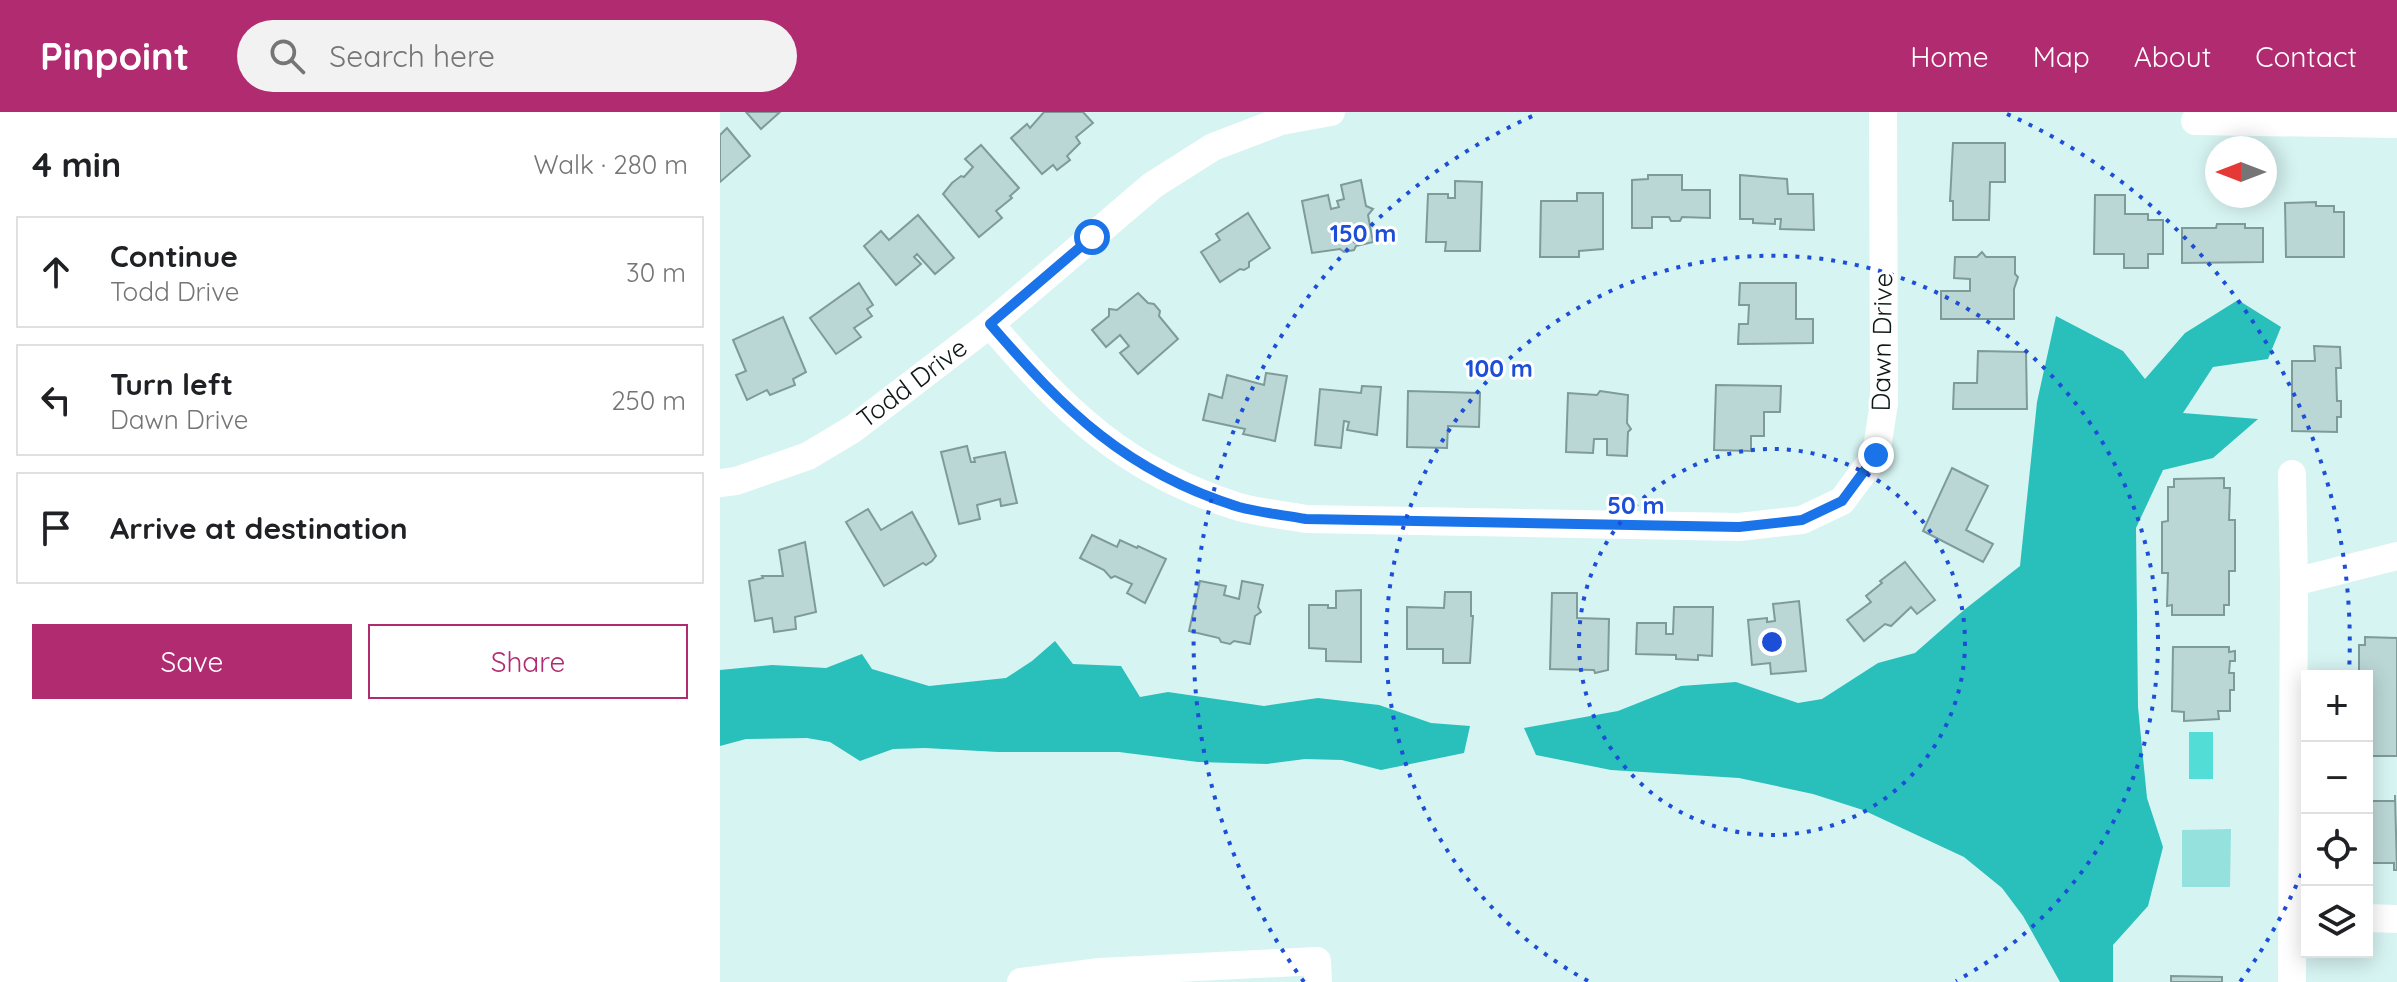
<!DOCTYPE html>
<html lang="en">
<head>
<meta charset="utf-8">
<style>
	body { margin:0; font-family:Quicksand,sans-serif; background:#f2f2f2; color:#202124 }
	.controls { position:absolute; right:24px; bottom:24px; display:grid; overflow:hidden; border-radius:0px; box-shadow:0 4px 20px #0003 }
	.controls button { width:72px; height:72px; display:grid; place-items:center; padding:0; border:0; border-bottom:2px solid #e0e0e0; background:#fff; color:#202124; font:40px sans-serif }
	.compass { position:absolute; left:1485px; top:24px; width:72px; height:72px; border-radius:50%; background:#fff; box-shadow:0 4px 20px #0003; rotate:270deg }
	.stop { position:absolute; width:24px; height:24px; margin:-18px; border:6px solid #1a73e8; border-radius:50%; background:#fff }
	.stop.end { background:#1a73e8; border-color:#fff; box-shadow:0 2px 8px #0008 }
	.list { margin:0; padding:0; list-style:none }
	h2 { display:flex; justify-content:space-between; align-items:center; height:104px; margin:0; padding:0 32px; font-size:34px }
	h2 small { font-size:26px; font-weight:400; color:#757577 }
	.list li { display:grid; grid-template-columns:52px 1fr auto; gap:24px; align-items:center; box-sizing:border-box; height:112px; margin:0 16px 16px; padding:0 16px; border:2px solid #e0e0e0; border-radius:0px }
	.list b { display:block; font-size:30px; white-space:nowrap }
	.list p { margin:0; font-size:26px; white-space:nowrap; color:#757577 }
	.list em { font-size:26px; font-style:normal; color:#757577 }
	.actions { display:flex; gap:16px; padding:24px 32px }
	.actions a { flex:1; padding:18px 0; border:2px solid #b12b70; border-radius:0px; text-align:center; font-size:28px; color:#b12b70 }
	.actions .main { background:#b12b70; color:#fff }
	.icon { flex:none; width:44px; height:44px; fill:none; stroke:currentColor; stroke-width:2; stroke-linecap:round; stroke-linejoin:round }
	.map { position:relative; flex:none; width:1677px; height:870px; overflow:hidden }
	header { display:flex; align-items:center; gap:48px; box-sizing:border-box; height:112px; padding:0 40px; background:#b12b70; color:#fff }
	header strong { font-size:38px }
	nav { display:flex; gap:44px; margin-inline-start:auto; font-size:28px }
	.search { width:560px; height:72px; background:#f2f2f2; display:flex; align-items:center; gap:20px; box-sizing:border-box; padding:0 28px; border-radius:44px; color:#757577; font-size:30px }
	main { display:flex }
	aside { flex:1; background:#fff }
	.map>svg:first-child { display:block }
	.green { fill:#95e1dd }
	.forest { fill:#29bfba }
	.water { fill:#52ddd7 }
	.building { fill:#bad7d5; stroke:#7f9b99; stroke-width:2 }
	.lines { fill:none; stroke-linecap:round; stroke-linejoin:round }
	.minor { stroke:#fff; stroke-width:28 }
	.route { stroke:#1a73e8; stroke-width:10 }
	.ring { fill:none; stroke:#1d4ed8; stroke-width:4; stroke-dasharray:4 8 }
	.labels { text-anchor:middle; stroke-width:6; stroke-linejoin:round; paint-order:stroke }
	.street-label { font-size:26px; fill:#0c1716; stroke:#fff }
	.centre { fill:#1d4ed8; stroke:#fff; stroke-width:4 }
	.ring-label { font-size:24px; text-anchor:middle; font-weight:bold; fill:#1d4ed8; stroke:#fff; stroke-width:6; stroke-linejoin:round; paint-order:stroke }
</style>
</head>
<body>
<header>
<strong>Pinpoint</strong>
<div class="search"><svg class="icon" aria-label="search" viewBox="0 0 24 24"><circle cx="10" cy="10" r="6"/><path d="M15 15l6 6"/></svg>Search here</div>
<nav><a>Home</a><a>Map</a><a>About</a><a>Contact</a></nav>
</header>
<main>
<aside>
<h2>4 min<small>Walk · 280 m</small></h2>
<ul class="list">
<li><svg class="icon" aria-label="ahead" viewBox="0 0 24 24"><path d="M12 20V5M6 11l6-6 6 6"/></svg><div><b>Continue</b><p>Todd Drive</p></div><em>30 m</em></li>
<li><svg class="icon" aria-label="left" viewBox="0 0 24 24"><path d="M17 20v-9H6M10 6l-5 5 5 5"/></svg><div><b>Turn left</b><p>Dawn Drive</p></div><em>250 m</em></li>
<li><svg class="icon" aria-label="arrive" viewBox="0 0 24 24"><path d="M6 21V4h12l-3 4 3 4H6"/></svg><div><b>Arrive at destination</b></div></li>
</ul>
<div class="actions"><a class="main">Save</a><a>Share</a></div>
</aside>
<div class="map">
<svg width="1677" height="870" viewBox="0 0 1677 870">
	<rect width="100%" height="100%" fill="#d6f4f2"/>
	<path class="green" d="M1511,717L1510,775H1462V718Z"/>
	<g class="forest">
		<path d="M1518,188L1561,215L1548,247L1493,255L1463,301L1538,307L1493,346L1443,358L1416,416L1418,595L1427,686L1443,735L1428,794L1393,833V870H1340L1303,804L1282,776L1244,745L1143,698L1093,682L1019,666L891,658L816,643L804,616L898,599L961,574L1016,570L1078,591L1102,587L1158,551L1195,541L1244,498L1300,454L1317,290L1336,204L1403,239L1425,267L1465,221Z"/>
		<path d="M335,529L353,552L401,554L420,585L448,580L544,594L598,586L659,593L711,611L750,614L744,641L661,658L622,648L585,647L547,652L478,650L399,640H278L205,636L173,637L140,649L110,630L87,626L26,627L0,634V558L52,553L106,556L142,542L152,557L209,574L286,566L312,549Z"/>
	</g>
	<rect class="water" x="1469" y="620" width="24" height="47"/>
	<g class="building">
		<path d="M26,0H60L41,17Z"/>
		<path d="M324,0H363L373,11L356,25L360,31L347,44L350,48L337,58L333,53L322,62L291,26L307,12L310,16Z"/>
		<path d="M7,16L30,44L0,70V23Z"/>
		<path d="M1233,31H1285V70H1270L1269,108H1233V89H1230Z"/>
		<path d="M261,33L299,76L290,84L292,86L276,99L282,106L259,125L223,82L232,71L241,64L244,65L253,55L245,47Z"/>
		<path d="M928,63H962V78H990V106L962,105L960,109H951L949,105H932V116H912V68L928,67Z"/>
		<path d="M1020,63L1067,67L1068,82H1093L1094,118L1060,117L1061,107H1055V112L1033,111V107H1020Z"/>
		<path d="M641,68L646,94L653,97L648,103L653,130L636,134L634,138L624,140L620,137L592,141L582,89L608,83L611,97L619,95L617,89L624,87L621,73Z"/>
		<path d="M735,69L762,70L760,139H725L726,130H706L708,82H728V86H735Z"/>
		<path d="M857,81H883V137L859,139V145H820L821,89H857Z"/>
		<path d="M1375,83H1405V102H1428V108H1443V142H1428V156H1404V142H1374Z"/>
		<path d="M1596,90V94H1614V100H1624V145H1566L1565,91Z"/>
		<path d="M528,101L550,136L529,150V155L524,158L520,157L500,170L481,140L500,128L496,122Z"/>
		<path d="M198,103L234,146L215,162L197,142L194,145L201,152L176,173L144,134L161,119L169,128Z"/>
		<path d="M1497,112H1525V116H1543V150L1462,151V116H1496Z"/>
		<path d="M1262,140L1266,145H1295V162L1298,165L1294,177V207H1221V179H1250V167L1234,166L1235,145H1257Z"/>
		<path d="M139,171L153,193L147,197L152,204L134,216L141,225L116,242L90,206Z"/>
		<path d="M1020,171H1076V207H1093V231L1018,232L1019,212H1028L1029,193H1019Z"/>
		<path d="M418,181L428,191L434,192L440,199L439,204L458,227L418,262L400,241L409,234L400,223L386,235L372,218L389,204V197L397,198Z"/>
		<path d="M63,205L86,260L73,267L75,273L50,283L47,278L27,288L16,263L26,259L13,228Z"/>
		<path d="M1594,234L1620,235L1621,256H1616L1617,289H1621V305H1617V320L1572,319V249H1595Z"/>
		<path d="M1258,239L1306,240L1307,297H1233L1234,271H1257Z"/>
		<path d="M546,261L567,264L555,329L523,322L525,317L483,308L489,282L502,286L507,263L544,273Z"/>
		<path d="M996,273L1061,274L1060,300H1044V324H1031V339L994,338Z"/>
		<path d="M642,274L661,275L657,323L627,318L629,310L624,309L621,336L595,333L600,277L641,281Z"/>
		<path d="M688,279L760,281L759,315L728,314L727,336L687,335Z"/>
		<path d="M880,279L908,283L907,311L911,317L908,320L907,344L887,343V327H874L873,341L846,340L848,281L877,283Z"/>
		<path d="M247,334L251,350H255L254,346L285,340L297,391L281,394L280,387L257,393L260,407L239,412L221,340Z"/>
		<path d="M1232,356L1268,374L1246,418L1273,432L1263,450L1203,419Z"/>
		<path d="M1504,366V376H1510L1509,408H1515V459H1509V493H1504V503H1452V493L1447,494L1448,461H1442V410L1448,409V375H1454V367Z"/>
		<path d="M148,397L161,418L192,400L216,444L212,449L206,453L203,451L164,474L126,410Z"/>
		<path d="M372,423L397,435L400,428L417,436L418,434L446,447L425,491L407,481L412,472L395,464L391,466L384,458L360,446Z"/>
		<path d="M85,430L96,500L75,505L76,517L54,520L52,506L35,509L29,469L43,466L42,464H63L59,438Z"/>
		<path d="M1185,450L1215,488L1197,502L1191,495L1171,514L1165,512L1144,529L1127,508L1151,490L1146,484L1162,471L1160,469Z"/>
		<path d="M480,469L506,474L504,483L519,487L522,469L543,473L538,495L541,500L535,504L530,532L514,529L510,532L501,530L499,526L469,519Z"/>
		<path d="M641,478V550L606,549V537L589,536V493H608V496H616V479Z"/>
		<path d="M725,480H751V504H753L750,551H723V537H687V495L724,496Z"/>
		<path d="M832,481H857V506L889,507L888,558L875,561L874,558L830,557Z"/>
		<path d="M1079,489L1086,559L1051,562L1050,551L1032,553L1028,508L1047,506V510L1055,509L1053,492Z"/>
		<path d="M954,495H993L992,544L978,543V548L956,547V543L916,542L917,511H946V522H953Z"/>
		<path d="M1645,525L1677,526V644H1647V564H1632V559H1639V533H1645Z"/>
		<path d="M1453,535H1509V540L1515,539V549H1510L1509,561H1514V578H1510V599H1498L1499,607L1464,609V600L1452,599Z"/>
		<path d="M1675,683L1677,758H1674V751H1647V689H1675Z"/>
		<path d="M1451,864L1502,865V870H1451Z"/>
	</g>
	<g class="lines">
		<g class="minor">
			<path d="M1475,9L1677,12"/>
			<path d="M270,212C344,299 406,360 519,395C541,401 564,403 586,407L1019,415L1082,408L1122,389L1156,343L1164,291L1163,0"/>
			<path d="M1572,362L1574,470L1572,870"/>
			<path d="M0,371L16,369L88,344L133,317L270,212L433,73L493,35L561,9L611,0"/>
			<path d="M1574,470L1677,444"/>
			<path d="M1647,806L1677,807"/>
			<path d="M301,870L380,860L597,849L598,870"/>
		</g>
	</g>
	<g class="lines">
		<path class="route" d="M372,125L270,212C345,299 406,360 519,395C541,401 564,403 586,407L1019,415L1082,408L1122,389L1156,343"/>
	</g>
	<g class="ring">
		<circle cx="1052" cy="530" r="193"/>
		<path d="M868 869A386 386 0 1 1 1236 869"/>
		<path d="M1586 751A578 578 0 0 1 1520 870M584 870A578 578 0 0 1 817 2M1287 2A578 578 0 0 1 1629 560"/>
	</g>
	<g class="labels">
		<g class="street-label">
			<text transform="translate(1162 230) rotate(-89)" y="9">Dawn Drive</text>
			<text transform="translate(192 271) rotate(-37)" y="9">Todd Drive</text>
		</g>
	</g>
	<circle cx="1052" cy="530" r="12" class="centre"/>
	<g class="ring-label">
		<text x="643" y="130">150 m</text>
		<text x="779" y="265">100 m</text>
		<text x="916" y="402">50 m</text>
	</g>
</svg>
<div class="controls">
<button>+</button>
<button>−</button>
<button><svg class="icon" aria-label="locate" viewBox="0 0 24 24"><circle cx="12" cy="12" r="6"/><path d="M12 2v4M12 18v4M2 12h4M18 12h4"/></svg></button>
<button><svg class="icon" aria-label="layers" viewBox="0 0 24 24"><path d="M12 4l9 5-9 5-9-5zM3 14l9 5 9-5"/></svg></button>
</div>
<svg class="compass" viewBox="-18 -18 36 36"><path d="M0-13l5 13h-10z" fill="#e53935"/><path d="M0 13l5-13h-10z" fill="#757577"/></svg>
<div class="stop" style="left:372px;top:125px"></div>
<div class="stop end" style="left:1156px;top:343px"></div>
</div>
</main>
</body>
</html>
